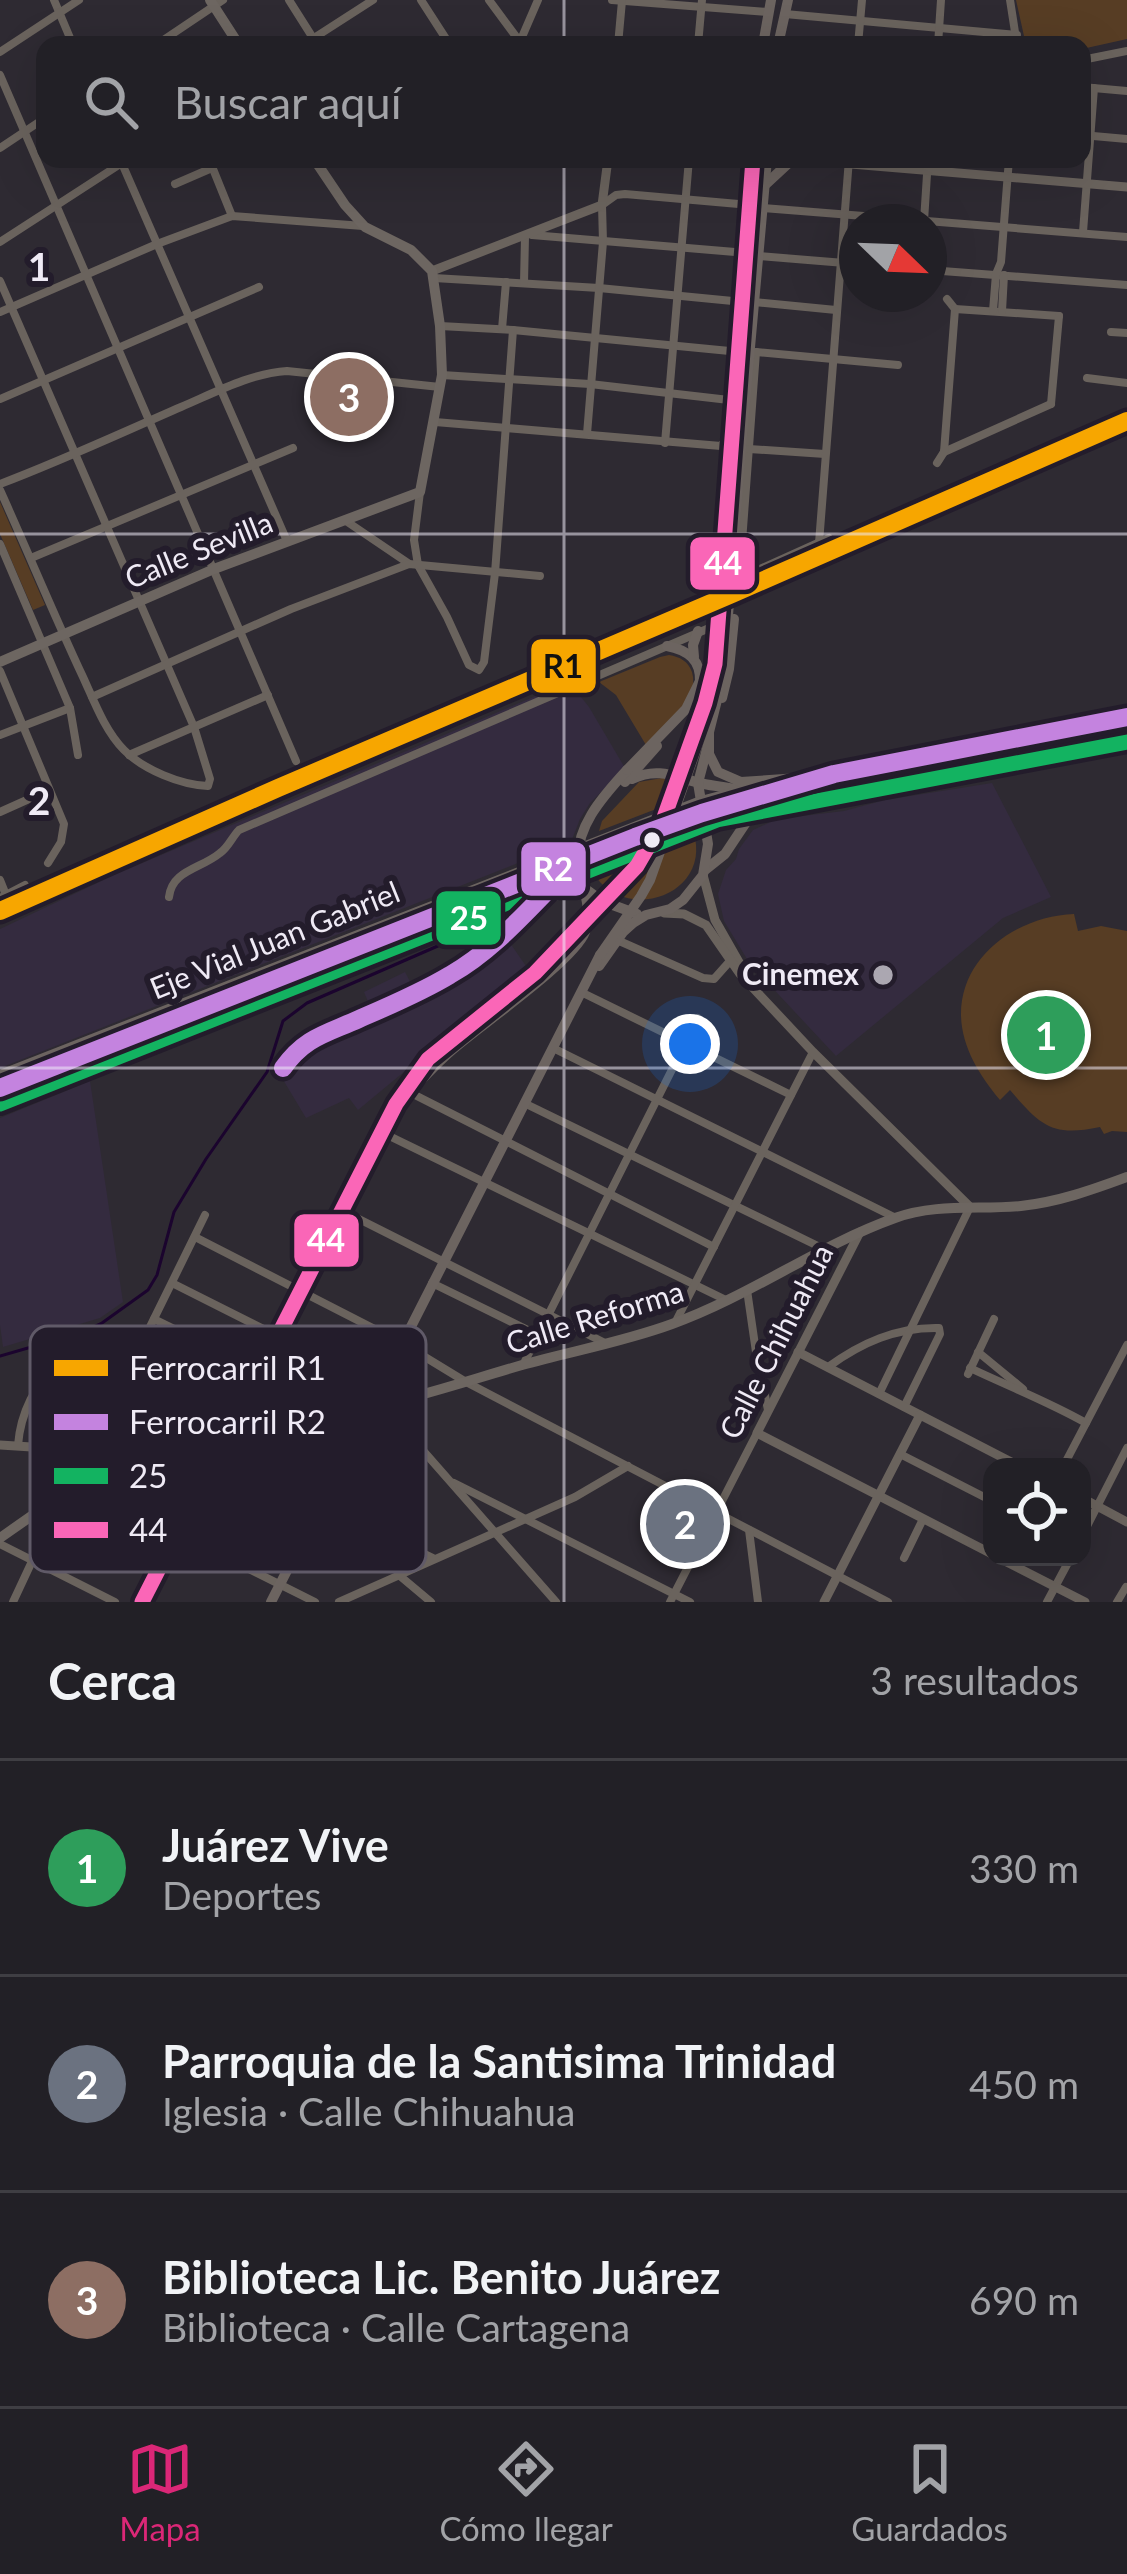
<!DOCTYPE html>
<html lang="es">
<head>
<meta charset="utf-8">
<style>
	body { margin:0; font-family:Lato,sans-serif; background:#2a282e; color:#f1f3f6 }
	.controls { position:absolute; right:36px; bottom:36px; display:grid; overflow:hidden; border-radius:24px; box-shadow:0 12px 48px #0002 }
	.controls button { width:108px; height:108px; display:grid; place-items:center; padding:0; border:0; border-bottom:3px solid #3f3e43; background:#222026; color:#f1f3f6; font:60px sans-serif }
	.compass { position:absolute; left:839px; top:204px; width:108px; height:108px; border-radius:50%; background:#222026; box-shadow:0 12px 48px #0002; rotate:113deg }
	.you { position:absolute; left:690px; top:1044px; width:42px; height:42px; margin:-30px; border:9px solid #fff; border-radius:50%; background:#1a73e8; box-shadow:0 0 0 18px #1a73e833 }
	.badge { display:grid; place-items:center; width:78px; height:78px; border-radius:50%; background:#db2777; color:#fff; font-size:39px; font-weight:700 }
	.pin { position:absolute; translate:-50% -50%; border:6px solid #fff; box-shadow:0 3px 12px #0006 }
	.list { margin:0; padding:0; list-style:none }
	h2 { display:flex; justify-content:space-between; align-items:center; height:156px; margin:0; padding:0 48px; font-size:51px }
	h2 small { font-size:39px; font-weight:400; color:#a2a3a7 }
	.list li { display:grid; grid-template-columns:78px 1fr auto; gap:36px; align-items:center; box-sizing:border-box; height:216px; padding:0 48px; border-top:3px solid #3f3e43 }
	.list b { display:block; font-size:45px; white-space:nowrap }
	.list p { margin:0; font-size:39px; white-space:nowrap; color:#a2a3a7 }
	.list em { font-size:39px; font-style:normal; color:#a2a3a7 }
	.icon { flex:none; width:66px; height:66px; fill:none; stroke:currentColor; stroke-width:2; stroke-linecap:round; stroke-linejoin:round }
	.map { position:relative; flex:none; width:1127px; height:1602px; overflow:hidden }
	.search { position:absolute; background:#222026; box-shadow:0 12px 48px #0002; left:36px; right:36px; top:36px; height:132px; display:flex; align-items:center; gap:30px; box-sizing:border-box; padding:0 42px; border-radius:24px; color:#a2a3a7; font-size:45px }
	.sheet { height:804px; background:#222026 }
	nav { display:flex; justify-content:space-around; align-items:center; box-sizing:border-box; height:168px; border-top:3px solid #3f3e43; background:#222026; font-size:33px; color:#a2a3a7 }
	nav a { display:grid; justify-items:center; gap:6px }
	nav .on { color:#db2777 }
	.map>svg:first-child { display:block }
	.built { fill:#342b3f }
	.green { fill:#573d24 }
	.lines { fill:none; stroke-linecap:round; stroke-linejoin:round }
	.stream { stroke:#1b042e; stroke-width:3 }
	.minor { stroke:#6a635d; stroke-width:8 }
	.tertiary { stroke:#6a635d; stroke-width:9 }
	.secondary { stroke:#6d6661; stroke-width:10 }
	.primary { stroke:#6c6460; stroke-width:10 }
	.primary-bridge { stroke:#6c6460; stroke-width:10 }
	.bus-1-casing { stroke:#231c2b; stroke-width:24 }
	.bus-2-casing { stroke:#231c2b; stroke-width:24 }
	.bus-1 { stroke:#13b361; stroke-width:15 }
	.bus-2 { stroke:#fa66b7; stroke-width:15 }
	.rail-1-casing { stroke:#231c2b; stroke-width:27 }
	.rail-2-casing { stroke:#231c2b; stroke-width:27 }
	.rail-1 { stroke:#f7a600; stroke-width:18 }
	.rail-2 { stroke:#c483df; stroke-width:18 }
	.grid { fill:none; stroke:#efeaf5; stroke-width:3; stroke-opacity:0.55 }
	.bus-dot { fill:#efeaf5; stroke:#231c2b; stroke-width:4.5 }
	.poi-dot { fill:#aba7b1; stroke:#231c2b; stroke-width:4.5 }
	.labels { text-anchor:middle; stroke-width:12; stroke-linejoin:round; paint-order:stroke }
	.street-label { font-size:30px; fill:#efeaf5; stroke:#231c2b }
	.poi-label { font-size:30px; font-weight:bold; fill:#efeaf5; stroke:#231c2b; text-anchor:end }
	.key { fill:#231c2b; stroke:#605a68; stroke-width:3 }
	.key-label { font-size:33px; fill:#efeaf5 }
	.grid-label { font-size:39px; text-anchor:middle; font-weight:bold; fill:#efeaf5; stroke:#231c2b; stroke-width:12; stroke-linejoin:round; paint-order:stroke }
	.line-badge { stroke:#231c2b; stroke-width:4.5 }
	.badge-label { font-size:33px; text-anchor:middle; font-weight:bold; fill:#fff }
	.pale-badge-label { font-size:33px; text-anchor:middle; font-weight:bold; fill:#111 }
</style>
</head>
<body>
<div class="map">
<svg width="1127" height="1602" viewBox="0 0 1127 1602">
	<rect width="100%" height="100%" fill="#2e2a32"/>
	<g class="built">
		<path d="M569,682L589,707L625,768L590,803L580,819L571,842L0,1068V929L114,875Z"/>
		<path d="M992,783L1051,897L1003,918L836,1056L750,964L724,921L718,894L726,870L736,859L739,849L753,830L777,819L844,811L885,800Z"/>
		<path d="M510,943L528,969L358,1110L349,1098L306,1118L279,1073L293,1059L374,1016L364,992L405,972L417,995Z"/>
		<path d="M90,1081L123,1302L100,1318L3,1347L0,1325V1118Z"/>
	</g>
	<g class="green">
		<path d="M1016,0H1127V39L1082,49V45H1026Z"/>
		<path d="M0,502L45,605L33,610L0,534Z"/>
		<path d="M669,655C680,657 688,661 692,672C701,701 663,727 646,745L616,695L599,682L660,657Z"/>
		<path d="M662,778L673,780L664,806L599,831L602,821L639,782Z"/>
		<path d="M695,838C707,895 628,922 596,877Z"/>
		<path d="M1074,914L1078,931L1101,926L1127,931V1132L1112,1131L1104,1134L1100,1127C1052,1137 1041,1126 1010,1090L1000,1100C980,1076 962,1048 961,1016C960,955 1019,916 1074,914Z"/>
	</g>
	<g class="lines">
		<path class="stream" d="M0,1356L80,1333L102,1323L148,1290L157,1275L174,1212L206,1159L267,1072L283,1021L307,1003L502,918"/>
		<g class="minor">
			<path d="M54,0L73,45"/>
			<path d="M289,0L313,38"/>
			<path d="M421,0L450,45"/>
			<path d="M489,0L520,42L565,45"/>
			<path d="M612,0L767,12"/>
			<path d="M1010,0L1017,45"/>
			<path d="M785,14L1017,35"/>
			<path d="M519,44L538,0"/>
			<path d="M156,45L223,0"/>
			<path d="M303,45L373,0"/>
			<path d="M618,45L622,1"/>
			<path d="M698,45L702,0"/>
			<path d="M858,45L862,0"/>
			<path d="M938,45L941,0"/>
			<path d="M0,52L79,0"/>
			<path d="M1082,60L1127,51"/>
			<path d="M0,75L296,761"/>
			<path d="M1082,87L1127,91"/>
			<path d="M1082,135L1127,139"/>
			<path d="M0,148L45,118"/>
			<path d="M120,159L287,541"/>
			<path d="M209,159L232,216"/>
			<path d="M175,184L212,168"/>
			<path d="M763,208L1127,237"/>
			<path d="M924,221L928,159"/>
			<path d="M1083,232L1094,88"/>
			<path d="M532,235L747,253"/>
			<path d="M0,242L128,159"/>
			<path d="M758,256L857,264"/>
			<path d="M929,270L1127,285"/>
			<path d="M434,278L599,288L743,302"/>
			<path d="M0,281L194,727L210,779L208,786C181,785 144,770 124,750C105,731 94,701 83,677C54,615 28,552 0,490"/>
			<path d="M524,283L525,237"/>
			<path d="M947,299L955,309"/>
			<path d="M754,302L836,310"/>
			<path d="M955,309L1059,316"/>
			<path d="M993,311L996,274L1001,262L1009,159"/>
			<path d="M1002,311L1004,275"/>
			<path d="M0,312L157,244L232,216L363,226"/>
			<path d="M440,326L513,330L740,352"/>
			<path d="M502,329L506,282"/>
			<path d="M1111,332L1127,333"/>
			<path d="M756,352L740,569L742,573L749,574L829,538"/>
			<path d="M756,352L898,365"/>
			<path d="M442,375L590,384L729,400"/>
			<path d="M1087,378L1127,383"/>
			<path d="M0,399L259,287"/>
			<path d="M1051,404L1059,316"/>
			<path d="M435,422L721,446L727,438L734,360"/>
			<path d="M587,434L603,242L602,205L616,195L625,194L750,205"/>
			<path d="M665,443L689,159"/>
			<path d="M749,449L825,454"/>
			<path d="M944,452L1051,404"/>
			<path d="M937,463L944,452L955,309"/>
			<path d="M0,484C61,461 121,433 181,407C214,393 251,373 287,371L440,387"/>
			<path d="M420,492L414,540L418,565L447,617L469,665L479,670L484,662L495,573L513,330"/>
			<path d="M346,521L408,563"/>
			<path d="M819,543L849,159"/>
			<path d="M0,544L70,708L78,755"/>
			<path d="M31,558L293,448"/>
			<path d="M0,671L64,824L61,842L48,863"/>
			<path d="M92,697L291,609L409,564L540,576"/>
			<path d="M0,735L70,708"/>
			<path d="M129,755L268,695"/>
			<path d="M0,812L49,790"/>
			<path d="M0,880L6,895"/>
			<path d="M169,897C172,870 201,869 220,853C228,848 232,837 239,830L721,623"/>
			<path d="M0,898L25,885"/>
			<path d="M617,940L703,978L714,979L730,961"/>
			<path d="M585,994L791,1095"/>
			<path d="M557,1050L894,1217"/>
			<path d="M407,1091L714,1247"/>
			<path d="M524,1103L822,1248"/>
			<path d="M381,1132L726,1300"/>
			<path d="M341,1210L605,1343"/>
			<path d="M195,1237L402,1343L466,1382L888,1602"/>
			<path d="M172,1283L379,1387"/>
			<path d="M432,1283L538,1335"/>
			<path d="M747,1290L756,1352L768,1410"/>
			<path d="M154,1319L343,1412"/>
			<path d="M675,1323L813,1052"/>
			<path d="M978,1352L1023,1389"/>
			<path d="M523,1365L698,1018"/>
			<path d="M828,1367C861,1343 896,1327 939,1328L940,1334L904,1407"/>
			<path d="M970,1368C1010,1387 1047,1401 1086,1423"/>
			<path d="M968,1374L994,1319"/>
			<path d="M879,1394L970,1207"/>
			<path d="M115,1398L205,1215"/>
			<path d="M383,1405L556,1602"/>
			<path d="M18,1445C20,1420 34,1374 63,1372L216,1453L433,1558"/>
			<path d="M900,1454L992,1501"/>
			<path d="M1063,1467L1127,1345"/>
			<path d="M77,1483L315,1602"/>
			<path d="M454,1483L690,1602"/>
			<path d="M749,1530L758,1602"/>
			<path d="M1082,1536L1127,1448"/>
			<path d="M0,1544L115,1602"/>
			<path d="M904,1558L923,1519"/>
			<path d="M400,1576L431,1602"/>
			<path d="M13,1602L63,1495"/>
			<path d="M339,1602L575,1497L628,1466"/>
			<path d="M670,1602L757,1433"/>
			<path d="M1047,1602L1071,1557"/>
			<path d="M1117,1602L1126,1587"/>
		</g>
		<g class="tertiary">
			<path d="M791,159L1127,187"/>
			<path d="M432,271L602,205L608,159"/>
			<path d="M703,875L715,920L748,978"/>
			<path d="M664,913L684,914L706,925L740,974L813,1052L970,1207"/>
			<path d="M860,1232L757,1433L992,1554"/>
			<path d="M798,1352L1021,1467"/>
			<path d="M0,1445L126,1453"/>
			<path d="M46,1448L62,1465L64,1493"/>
			<path d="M1082,1498L1127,1522"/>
			<path d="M997,1557L1085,1602"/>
			<path d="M824,1602L920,1415"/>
		</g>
		<g class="secondary">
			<path d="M210,0L239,45"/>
			<path d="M0,662L214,569L420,492L442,375L440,326L432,271L411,250L365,227L345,205L314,159"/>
			<path d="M0,1538L97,1470L130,1453C208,1438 286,1425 364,1409C417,1398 470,1380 522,1365C572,1351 623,1342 672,1324C750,1296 817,1246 895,1218C936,1203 979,1210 1021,1206C1058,1202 1092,1190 1127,1177"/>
		</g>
		<g class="primary">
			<path d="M763,45L771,0"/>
			<path d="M778,45L788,0"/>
			<path d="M766,184L793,159"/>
			<path d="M732,447L753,159"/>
			<path d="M741,447L767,159"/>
			<path d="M667,646C688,650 701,660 700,682"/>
			<path d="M694,657L693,645L698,631"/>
			<path d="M722,698L729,669L734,619"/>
			<path d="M632,779C659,766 677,778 704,784C714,786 725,787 735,789"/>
			<path d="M625,782L657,746"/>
			<path d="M705,870L725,854L753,812"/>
			<path d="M587,890L602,901L637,914"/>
			<path d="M527,899L566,894L584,886"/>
			<path d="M599,966L623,932L633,923L646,915L670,909L683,900L703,875L708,844L698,783L708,745"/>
			<path d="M0,1075L701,801L743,790L880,779L1127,729"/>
			<path d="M412,1090C425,1076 438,1062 452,1050C479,1026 574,961 585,932C593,911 583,888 579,868C572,830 603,796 627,770"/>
			<path d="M0,1104L717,820L1127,742"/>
			<path d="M385,1375L391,1391L402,1399"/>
			<path d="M142,1602L396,1104L428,1059L457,1035"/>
			<path d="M271,1602L600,955"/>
		</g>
		<g class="primary-bridge">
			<path d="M720,688L709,732V754L718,772L741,782L871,773L1053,737"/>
			<path d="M715,696L725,654L741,447"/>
			<path d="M627,770L686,709L711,659"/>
			<path d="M600,955L641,896L650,880L707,719"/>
			<path d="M457,1035L535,973L626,880L646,852L662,823L705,703L715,664L732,447"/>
		</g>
		<defs>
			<path id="bus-1" d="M0,1104L717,820L1127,742"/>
			<path id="bus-2" d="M142,1602L396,1104L428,1059L535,973L637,866L662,823L705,703L715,664L753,159"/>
		</defs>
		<use href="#bus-1" class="bus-1-casing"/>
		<use href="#bus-2" class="bus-2-casing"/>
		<use href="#bus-1" class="bus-1"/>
		<use href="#bus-2" class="bus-2"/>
		<defs>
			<path id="rail-1" d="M0,911L278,788L732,594L1127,421"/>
			<g id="rail-2">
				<path d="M283,1068C305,1037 326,1034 359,1019C389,1006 422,992 450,975C496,949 530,907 567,871"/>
				<path d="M0,1088L635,837L702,813L834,774L1127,717"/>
			</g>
		</defs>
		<use href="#rail-1" class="rail-1-casing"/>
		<use href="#rail-2" class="rail-2-casing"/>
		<use href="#rail-1" class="rail-1"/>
		<use href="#rail-2" class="rail-2"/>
	</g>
	<path class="grid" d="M564,0V45M564,159V1602M0,534H1127M0,1068H1127"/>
	<circle class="bus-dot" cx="652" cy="840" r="10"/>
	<circle class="poi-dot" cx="883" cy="975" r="12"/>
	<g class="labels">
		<g class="street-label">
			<text transform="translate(199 551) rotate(-22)" y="10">Calle Sevilla</text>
			<text transform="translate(275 941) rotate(-22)" y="10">Eje Vial Juan Gabriel</text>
			<text transform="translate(595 1318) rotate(-17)" y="10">Calle Reforma</text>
			<text transform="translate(777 1342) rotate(-63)" y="10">Calle Chihuahua</text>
		</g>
		<g class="poi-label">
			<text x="859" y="985">Cinemex</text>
		</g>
	</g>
	<rect x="30" y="1326" width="396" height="246" rx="18" class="key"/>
	<rect x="54" y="1360" width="54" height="16" fill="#f7a600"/>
	<rect x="54" y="1414" width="54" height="16" fill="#c483df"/>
	<rect x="54" y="1468" width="54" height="16" fill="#13b361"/>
	<rect x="54" y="1522" width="54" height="16" fill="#fa66b7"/>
	<g class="key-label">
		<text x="129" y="1380">Ferrocarril R1</text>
		<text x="129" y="1434">Ferrocarril R2</text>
		<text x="129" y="1488">25</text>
		<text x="129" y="1542">44</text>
	</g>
	<g class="grid-label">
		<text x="39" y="281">1</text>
		<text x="39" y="815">2</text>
	</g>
	<g class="line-badge">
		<rect x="688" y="535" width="69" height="57" rx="12" fill="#fa66b7"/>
		<rect x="529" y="637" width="69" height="58" rx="12" fill="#f7a600"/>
		<rect x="519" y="840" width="69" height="58" rx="12" fill="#c483df"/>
		<rect x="434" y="889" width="69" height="58" rx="12" fill="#13b361"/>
		<rect x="292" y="1212" width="69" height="57" rx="12" fill="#fa66b7"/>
	</g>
	<g class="badge-label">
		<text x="723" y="575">44</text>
		<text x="553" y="881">R2</text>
		<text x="469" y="930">25</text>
		<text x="326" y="1252">44</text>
	</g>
	<g class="pale-badge-label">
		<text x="563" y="678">R1</text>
	</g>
</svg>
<div class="controls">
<button><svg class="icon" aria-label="locate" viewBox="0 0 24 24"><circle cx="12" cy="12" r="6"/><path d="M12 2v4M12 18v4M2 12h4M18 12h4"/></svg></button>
</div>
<svg class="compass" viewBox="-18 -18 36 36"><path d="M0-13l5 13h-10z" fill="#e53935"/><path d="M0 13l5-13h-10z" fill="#a2a3a7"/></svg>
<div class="you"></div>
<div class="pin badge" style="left:1046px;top:1035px;background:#2e9e5b">1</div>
<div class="pin badge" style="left:685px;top:1524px;background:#6b7280">2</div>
<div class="pin badge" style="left:349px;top:397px;background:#8d6e63">3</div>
<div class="search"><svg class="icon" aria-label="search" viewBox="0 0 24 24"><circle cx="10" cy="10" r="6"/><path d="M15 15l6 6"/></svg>Buscar aquí</div>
</div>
<section class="sheet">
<h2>Cerca<small>3 resultados</small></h2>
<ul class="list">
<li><span class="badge" style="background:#2e9e5b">1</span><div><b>Juárez Vive</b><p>Deportes</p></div><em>330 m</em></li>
<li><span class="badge" style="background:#6b7280">2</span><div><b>Parroquia de la Santisima Trinidad</b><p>Iglesia · Calle Chihuahua</p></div><em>450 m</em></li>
<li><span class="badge" style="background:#8d6e63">3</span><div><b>Biblioteca Lic. Benito Juárez</b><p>Biblioteca · Calle Cartagena</p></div><em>690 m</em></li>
</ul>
</section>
<nav>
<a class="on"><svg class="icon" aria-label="map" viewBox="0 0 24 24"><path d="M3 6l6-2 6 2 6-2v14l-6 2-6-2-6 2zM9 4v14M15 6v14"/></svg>Mapa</a>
<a><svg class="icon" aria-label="directions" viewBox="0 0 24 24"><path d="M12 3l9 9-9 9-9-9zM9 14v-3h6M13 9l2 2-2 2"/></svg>Cómo llegar</a>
<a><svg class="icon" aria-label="saved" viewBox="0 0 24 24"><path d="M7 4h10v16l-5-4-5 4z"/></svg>Guardados</a>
</nav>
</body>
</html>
